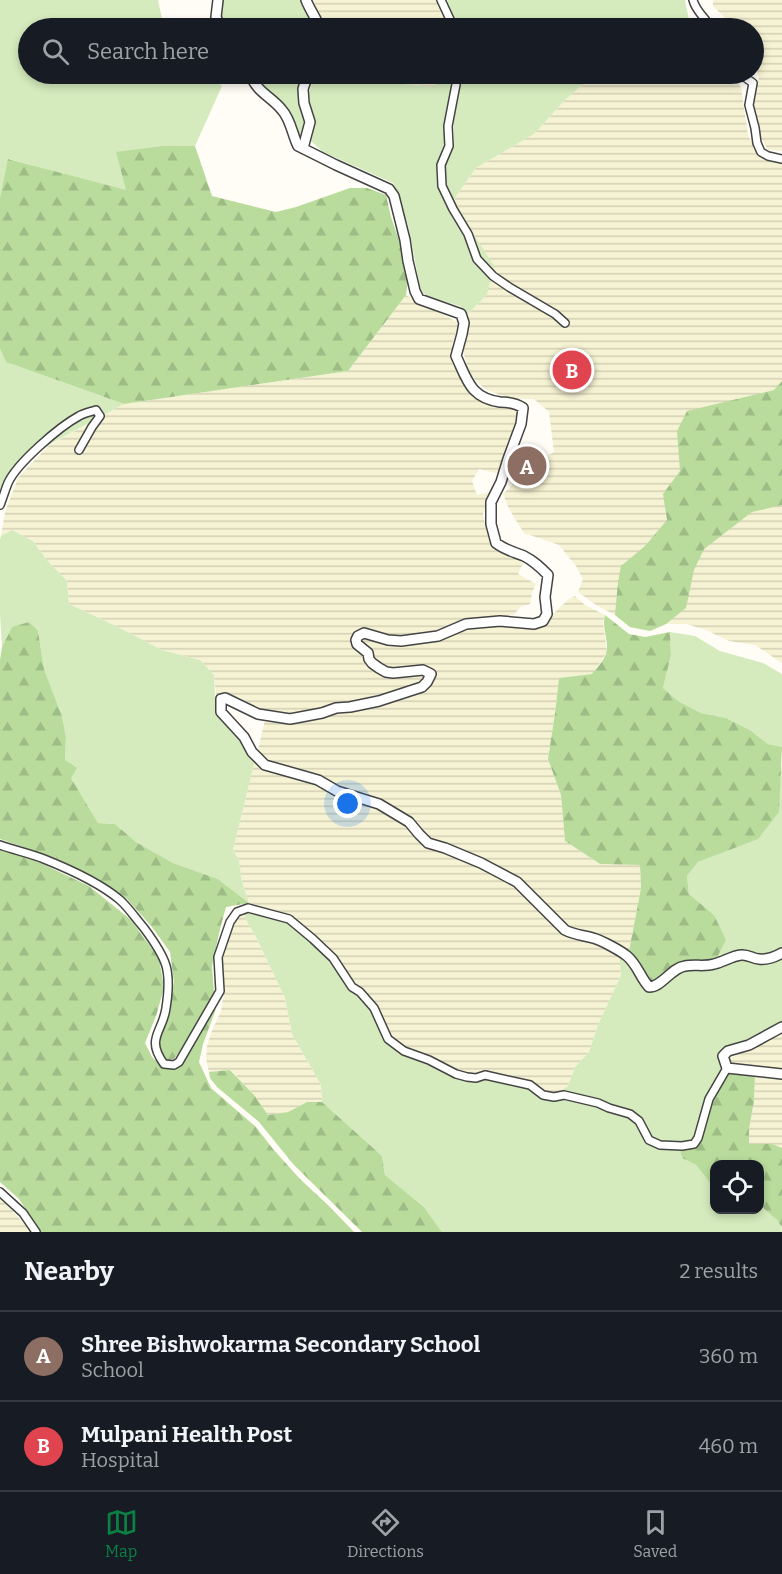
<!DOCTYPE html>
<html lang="en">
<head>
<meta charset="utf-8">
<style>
	body { margin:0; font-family:Bitter,serif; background:#20242c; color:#f1f3f6 }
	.controls { position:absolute; right:18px; bottom:18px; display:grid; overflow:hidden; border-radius:12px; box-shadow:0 3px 9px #0003 }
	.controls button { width:54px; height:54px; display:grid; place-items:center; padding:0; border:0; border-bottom:2px solid #363941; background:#171b24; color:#f1f3f6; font:30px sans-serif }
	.you { position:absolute; left:348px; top:804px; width:21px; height:21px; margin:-15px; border:4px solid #fff; border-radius:50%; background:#1a73e8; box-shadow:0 0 0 9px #1a73e833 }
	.badge { display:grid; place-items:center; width:39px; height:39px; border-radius:50%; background:#0b8043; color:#fff; font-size:20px; font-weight:700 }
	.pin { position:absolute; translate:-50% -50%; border:3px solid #fff; box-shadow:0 2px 6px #0006 }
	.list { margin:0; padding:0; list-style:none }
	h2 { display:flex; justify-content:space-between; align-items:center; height:78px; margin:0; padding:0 24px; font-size:26px }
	h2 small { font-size:20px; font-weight:400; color:#9ea1a6 }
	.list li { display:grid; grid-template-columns:39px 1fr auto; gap:18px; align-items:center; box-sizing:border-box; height:90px; padding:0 24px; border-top:2px solid #363941 }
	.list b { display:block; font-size:22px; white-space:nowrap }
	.list p { margin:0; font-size:20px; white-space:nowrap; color:#9ea1a6 }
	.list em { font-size:20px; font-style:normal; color:#9ea1a6 }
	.icon { flex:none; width:33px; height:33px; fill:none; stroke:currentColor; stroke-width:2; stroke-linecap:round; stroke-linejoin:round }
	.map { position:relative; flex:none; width:782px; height:1232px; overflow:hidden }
	.search { position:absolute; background:#171b24; box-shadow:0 3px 9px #0003; left:18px; right:18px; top:18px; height:66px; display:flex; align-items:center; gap:15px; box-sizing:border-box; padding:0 21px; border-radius:33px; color:#9ea1a6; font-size:22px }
	.sheet { height:258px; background:#171b24 }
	nav { display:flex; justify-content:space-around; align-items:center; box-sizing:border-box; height:84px; border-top:2px solid #363941; background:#171b24; font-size:16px; color:#9ea1a6 }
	nav a { display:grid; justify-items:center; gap:3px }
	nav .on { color:#0b8043 }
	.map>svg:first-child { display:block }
	.farmland { fill:url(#farmland-rules) }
	.grass { fill:#d5ebbd }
	.forest { fill:url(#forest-firs) }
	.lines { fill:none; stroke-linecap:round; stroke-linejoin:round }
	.minor-casing { stroke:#444; stroke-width:10 }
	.tertiary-casing { stroke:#444; stroke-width:12 }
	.minor { stroke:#fff; stroke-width:7 }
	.tertiary { stroke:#fff; stroke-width:9 }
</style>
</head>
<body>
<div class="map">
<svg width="782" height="1232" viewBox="0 0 782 1232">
	<defs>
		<pattern id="farmland-rules" width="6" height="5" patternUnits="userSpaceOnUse" patternTransform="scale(1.5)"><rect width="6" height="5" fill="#f6f3d4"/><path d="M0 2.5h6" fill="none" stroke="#d2cfb5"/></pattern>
		<pattern id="forest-firs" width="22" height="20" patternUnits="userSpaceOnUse" patternTransform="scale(1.5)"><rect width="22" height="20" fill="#b9dc9c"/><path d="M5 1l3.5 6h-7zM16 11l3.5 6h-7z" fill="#9ebc85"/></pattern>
	</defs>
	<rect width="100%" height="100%" fill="#fffdf5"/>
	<g class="farmland">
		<path d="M313,0H438L451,28H325L322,18Z"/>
		<path d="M713,0H782V151L768,150L759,134L753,101L759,77L754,64V28H735L713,6Z"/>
		<path d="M313,74H447L434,87L392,83L346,75Z"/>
		<path d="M595,74H731L741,87L748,135L761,159L782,164V663L755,645L729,641L706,630L686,624H666L650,631L630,627L615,615L596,605L578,592L583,579L576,566L559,545L524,533L509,509L503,494L515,482L532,479V464L554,452L549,412L534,399H510L485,389L469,374L463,350L467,328L468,314L487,294L469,227L454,199L476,168L534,134L565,100Z"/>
		<path d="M406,295L459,323L452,344L453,362L473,398L489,403L512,407L519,415L506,450L499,474L479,469L472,481L477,495L489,492L483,515L490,544L507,554L524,561L518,574L536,584L532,593L530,604L520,607L514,615L488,619L446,631L393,638L363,629L354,632L352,643L369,665L382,674L423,673L427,675L423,683L384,696L293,715L267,712L238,697L216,694L214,675L200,660L162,650L114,625L69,604L67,581L46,559L33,541L12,530L1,536L5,512L18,478L48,446L124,404L348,371Z"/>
		<path d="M575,596L585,605L605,615L603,622L607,653L592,674L559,678L555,713L548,759L561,795L565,841L600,864L640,865L641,888L629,951L567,928L535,896L429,839L415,825L338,789L264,760L257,754L266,716L281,719L423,689L434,674L395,671L378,665L360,641L363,636L390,642L470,625L543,623L569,599Z"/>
		<path d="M255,760L380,808L404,822L421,842L505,878L529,897L546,915L619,954L621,975L598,1025L589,1052L575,1067L568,1086L557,1093L549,1094L475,1075L465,1074L413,1052L394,1042L352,983L340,963L300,924L285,913L249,903L242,882L239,860L233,850Z"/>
		<path d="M244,913L245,918L256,937L285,998L292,1034L321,1085L322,1102H307L288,1112L268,1115L255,1096L231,1070L209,1072L206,1059L207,1046L211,1033L221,1011L224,992L221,964L224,951L231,930L238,915Z"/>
		<path d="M782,1029V1072L729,1065L725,1059L729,1052Z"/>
		<path d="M755,1074L782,1077V1148L772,1144L749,1145V1129L754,1101Z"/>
		<path d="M0,1197L18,1217L32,1232H0Z"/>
	</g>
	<g class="grass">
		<path d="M0,0H158L164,28H28V74H206L222,86L195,146H163L126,191L9,159L0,198Z"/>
		<path d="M221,0H301C304,11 312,18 315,28H227C220,19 218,11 221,0Z"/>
		<path d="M447,0H685L689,20L676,28H458Z"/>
		<path d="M255,74H302C290,94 308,108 305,127C305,130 303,133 301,136L297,135L256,78Z"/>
		<path d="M447,74H454L445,124V140L436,171L438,189L453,198L445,180L444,164L454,139L453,116L462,74H595L565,100L534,134L476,168L454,199L469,227L494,266L487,294L468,314L460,306L425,296L420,287L408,225L393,183L323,152L311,141L315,122L311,109L309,94L313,75H346L392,83L433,87Z"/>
		<path d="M0,349L6,362L124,404L21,460L0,498Z"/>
		<path d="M12,530L33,541L46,559L67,581L69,604L114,625L162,650L200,660L214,675L216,712L229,724L255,760L233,850L239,860L242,882L249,903L218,879L173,863L136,842L115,824L98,823L71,778L65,760L66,737L62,716L44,669L38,631L12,627L2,647L0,613V539L1,536Z"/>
		<path d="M670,632L695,636L720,651L763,663L782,674V747L768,744L750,730L726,718L701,713L678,701L663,688L671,655Z"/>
		<path d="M782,765V948L765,955L747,952L715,961L714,915L689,894L687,876L698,862L758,838L780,781Z"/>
		<path d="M253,911L288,922L309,939L330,958L351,989L374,1011L384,1036L421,1060L435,1066L529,1088L560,1099L595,1106L625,1115L636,1123L648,1142L679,1147L682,1158L696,1165L714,1188V1210H760V1205C768,1211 781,1220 782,1232H442L424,1207L385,1175L382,1156L322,1102L321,1085L292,1034L285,998L256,937L245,918L244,913Z"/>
		<path d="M619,954L681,969L734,960L782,955V1025L747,1043L724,1049L723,1071L694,1140C684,1145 658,1146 651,1137C647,1132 644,1124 641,1119L557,1093L568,1086L575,1067L589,1052L598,1025L621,975Z"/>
	</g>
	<g class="forest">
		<path d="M163,146H195L212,196L276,212L296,207L350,188H367L386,195L391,217L401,246L408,279L406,295L348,371L124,404L6,362L0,349V198L8,159L126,190L116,152Z"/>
		<path d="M782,381V505L752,512L704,549L694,570L686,608L666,624L650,631L630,627L615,615L618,582L621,566L645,546L667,520L663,494L680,471L677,431L687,411L774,390Z"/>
		<path d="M605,615L629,634L645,637L670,632L671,655L663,688L678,701L701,713L726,718L750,730L768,744L782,747L779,812L758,839L698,862L687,876L689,894L714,915L726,940L715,961C702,961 688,959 676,964C666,969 661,981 650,984L641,967L629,951L641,888L640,865L600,864L565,841L561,795L548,759L555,713L559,678L592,674C596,668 604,661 606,654C610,641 601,628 605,615Z"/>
		<path d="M29,622L38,631L44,669L62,716L66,737L65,760L77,768L71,778L98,823L115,824L136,842L173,863L218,879L249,903L226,907L220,929L212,966L214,992L202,1016L186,1043L174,1059L165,1061L159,1048L162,1028L170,1006L174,982L170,952L152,927L127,899L99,880L58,859L0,839V660L2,647L12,627Z"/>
		<path d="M0,850L32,859L89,886L130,919L159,958L164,988L156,1016L145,1043L152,1057L164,1069L179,1065L212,1011L216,1009L203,1044L199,1062L211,1088L256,1127L273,1149L300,1179L329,1206L354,1232H41L19,1199L0,1182Z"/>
		<path d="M230,1070L255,1096L268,1115L288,1112L307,1102H322L382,1156L385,1175L424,1207L442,1232H362L294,1165L259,1122L217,1087L210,1078L209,1072Z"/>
		<path d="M728,1072L755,1074L754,1101L749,1129V1144H772L782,1148V1228L777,1220L760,1205V1164H714V1188L696,1165L682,1158L679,1147H693L712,1101Z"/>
	</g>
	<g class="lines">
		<defs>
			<g id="minor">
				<path d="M441,0L454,28"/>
				<path d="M693,0C696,12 706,18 711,28"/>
				<path d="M458,74L448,126L449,146L441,165L442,186L453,209L468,234L477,259L493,276L509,287L555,314L565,323"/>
				<path d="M740,74L753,83L749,105L755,128L757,143L761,152L768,156L782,159"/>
				<path d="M0,505C3,498 5,490 8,483C17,463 59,427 79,416C84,413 90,412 96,410L100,416L92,427L79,450"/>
				<path d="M0,845C14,850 29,853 44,859C69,869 99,882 120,900C129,908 136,919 144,928C167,959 172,970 166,1008C163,1032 145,1038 164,1064L174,1065L179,1062L220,991L218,957L230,922L237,912L248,908L289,919L313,939L333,958L352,987L360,992L374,1008L388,1039L404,1051L429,1060L456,1074L467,1077L476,1078L485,1075L530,1085L543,1095L554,1097L564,1095L598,1103L609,1108L630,1114L639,1121L649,1140L660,1145L682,1146L694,1144L698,1138L709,1099L727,1068"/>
				<path d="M0,1192L23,1213L36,1232"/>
			</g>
			<g id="tertiary">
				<path d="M218,0L216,17L221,28"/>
				<path d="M306,0C310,10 316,18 320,28"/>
				<path d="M250,74C257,93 271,96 282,110C291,120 292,134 298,146L336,165L389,189L394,196L405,240L408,261L415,291L419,299L461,314L464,323L462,334L456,356C467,379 470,398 500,402C508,402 516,403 523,408L521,424L508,459L501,482L491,502V524L496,543C505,550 514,552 524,556C534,561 540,567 548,575L545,597L547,614L543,621L534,624L500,621L466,624L438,636L401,641L388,640L364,633L358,636L356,640L357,644L368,653L369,659L372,663L379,668L386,672L393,673L423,670L431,674L427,682L422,687L379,701L350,707L336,708L322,713L290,719L258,714L225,698L221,699V712L244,737L252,752L265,765L318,780L337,791L379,804L409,822L419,834L428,843L445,848L481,863L517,882L565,930C575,935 583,935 593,938C601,940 621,951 627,956C637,964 640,977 649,987C662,987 671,968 685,966C695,964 704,967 714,964C723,962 732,956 741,955C748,954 753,959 759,959C767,960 775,957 782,953"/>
				<path d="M303,148L310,122L304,103L303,89L308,74"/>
				<path d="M782,1027L749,1045L728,1051L723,1056L727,1068L782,1074"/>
			</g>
		</defs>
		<use href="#minor" class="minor-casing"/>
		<use href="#tertiary" class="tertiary-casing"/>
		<use href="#minor" class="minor"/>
		<use href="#tertiary" class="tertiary"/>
	</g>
</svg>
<div class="controls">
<button><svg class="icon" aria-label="locate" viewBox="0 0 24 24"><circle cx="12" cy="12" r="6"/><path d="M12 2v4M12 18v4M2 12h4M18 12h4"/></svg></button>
</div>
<div class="you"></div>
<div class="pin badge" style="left:527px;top:466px;background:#8d6e63">A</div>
<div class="pin badge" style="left:572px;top:370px;background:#e0444e">B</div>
<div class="search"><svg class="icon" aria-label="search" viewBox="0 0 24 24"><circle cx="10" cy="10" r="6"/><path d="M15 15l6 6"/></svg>Search here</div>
</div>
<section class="sheet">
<h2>Nearby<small>2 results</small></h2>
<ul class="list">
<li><span class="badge" style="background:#8d6e63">A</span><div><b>Shree Bishwokarma Secondary School</b><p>School</p></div><em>360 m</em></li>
<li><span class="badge" style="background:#e0444e">B</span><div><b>Mulpani Health Post</b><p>Hospital</p></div><em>460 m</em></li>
</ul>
</section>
<nav>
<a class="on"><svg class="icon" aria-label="map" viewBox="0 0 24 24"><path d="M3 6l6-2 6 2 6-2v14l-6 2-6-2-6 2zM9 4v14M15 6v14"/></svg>Map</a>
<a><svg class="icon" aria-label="directions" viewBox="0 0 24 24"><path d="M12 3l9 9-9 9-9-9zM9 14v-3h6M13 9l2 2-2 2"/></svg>Directions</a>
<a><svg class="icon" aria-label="saved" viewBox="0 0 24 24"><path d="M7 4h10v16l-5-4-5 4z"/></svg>Saved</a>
</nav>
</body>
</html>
